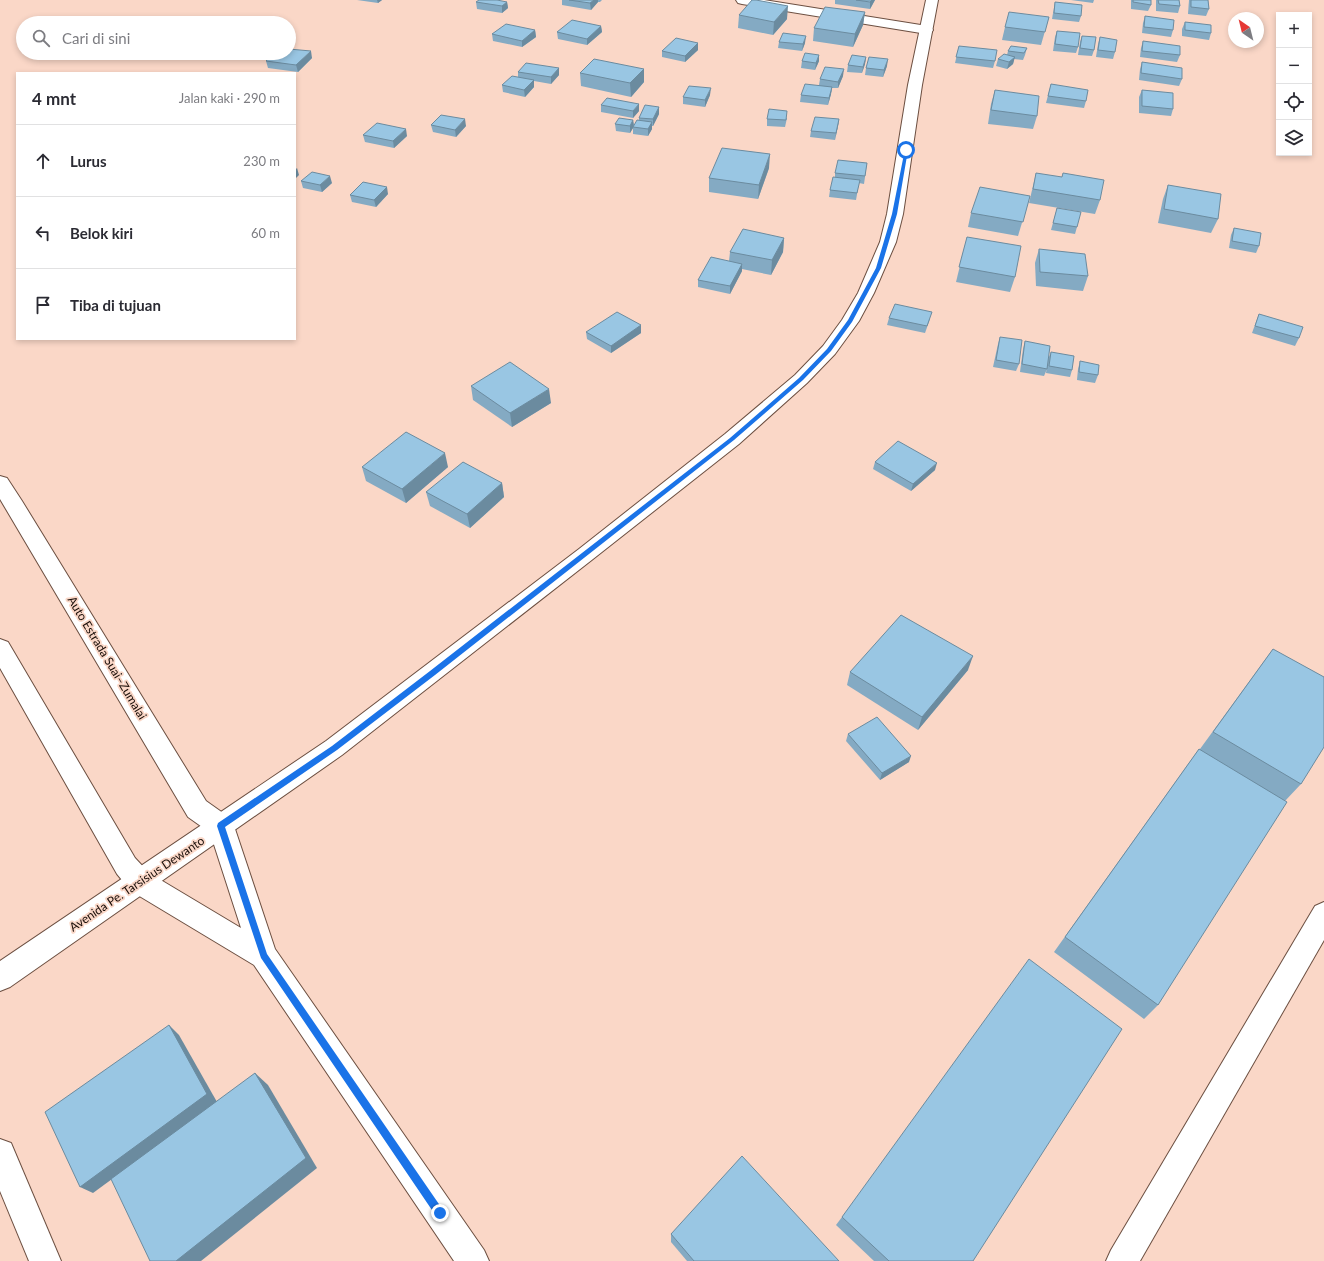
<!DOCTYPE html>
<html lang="id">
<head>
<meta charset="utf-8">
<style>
	body { margin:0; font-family:Lato,sans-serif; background:#f2f2f3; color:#2b2b33 }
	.controls { position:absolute; right:12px; top:12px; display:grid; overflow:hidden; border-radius:0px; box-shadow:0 2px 6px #0003 }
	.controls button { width:36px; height:36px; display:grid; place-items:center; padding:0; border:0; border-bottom:1px solid #e1e1e2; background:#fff; color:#2b2b33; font:20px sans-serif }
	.compass { position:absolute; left:1228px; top:12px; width:36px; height:36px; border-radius:50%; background:#fff; box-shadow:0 2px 6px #0003; rotate:325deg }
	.stop { position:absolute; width:12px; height:12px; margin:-9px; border:3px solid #1a73e8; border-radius:50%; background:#fff }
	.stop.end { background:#1a73e8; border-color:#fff; box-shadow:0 1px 4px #0008 }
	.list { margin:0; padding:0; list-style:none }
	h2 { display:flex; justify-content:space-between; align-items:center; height:52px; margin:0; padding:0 16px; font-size:17px }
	h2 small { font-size:13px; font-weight:400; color:#7c7c81 }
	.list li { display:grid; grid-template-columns:26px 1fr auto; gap:12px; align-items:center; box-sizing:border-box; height:72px; padding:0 16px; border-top:1px solid #e1e1e2 }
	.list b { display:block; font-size:15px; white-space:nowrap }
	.list em { font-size:13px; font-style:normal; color:#7c7c81 }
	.icon { flex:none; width:22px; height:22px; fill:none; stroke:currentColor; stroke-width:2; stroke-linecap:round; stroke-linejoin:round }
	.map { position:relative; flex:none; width:1324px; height:1261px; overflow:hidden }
	.search { position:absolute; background:#fff; box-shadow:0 2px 6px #0003; left:16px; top:16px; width:280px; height:44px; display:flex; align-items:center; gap:10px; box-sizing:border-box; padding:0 14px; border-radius:22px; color:#7c7c81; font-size:15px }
	.panel { position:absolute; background:#fff; box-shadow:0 2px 6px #0003; left:16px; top:72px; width:280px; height:268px; border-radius:0px }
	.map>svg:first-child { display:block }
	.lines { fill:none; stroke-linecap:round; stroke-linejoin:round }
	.minor-casing { stroke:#6c4f41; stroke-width:2 }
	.primary-casing { stroke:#6c4f41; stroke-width:2 }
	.motorway-casing { stroke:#6c4f41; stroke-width:2 }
	.minor { fill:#fff; fill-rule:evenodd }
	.primary { fill:#fff; fill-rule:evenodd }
	.motorway { fill:#fff; fill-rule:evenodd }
	.wall { fill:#84aac3 }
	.shaded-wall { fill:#6b8b9f }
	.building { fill:#99c6e3; stroke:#6b8b9f }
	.route { fill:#1a73e8 }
	.labels { text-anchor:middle; stroke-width:3.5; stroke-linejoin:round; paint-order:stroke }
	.street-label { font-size:12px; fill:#180d08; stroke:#fad7c7 }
</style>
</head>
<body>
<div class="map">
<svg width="1324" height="1261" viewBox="0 0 1324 1261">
	<rect width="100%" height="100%" fill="#fad7c7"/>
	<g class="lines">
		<defs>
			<g id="minor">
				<path d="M736,0H764L927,26L931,27L933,30L931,33L927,34L742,4L738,3Z"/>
				<path d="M221,815L230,818L234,826L275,949L484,1250L489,1261H454L254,965L131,891L127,882L131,873L140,870L149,873L241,928L208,826L212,818Z"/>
				<path d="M1324,902V940L1140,1261H1106L1111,1250L1315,906Z"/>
				<path d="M0,1139L11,1143L61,1261H29L0,1191Z"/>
			</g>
			<path id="primary" d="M926,0H938L922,85L903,214L896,242L874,293L859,321L835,354L807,383L739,444L593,559L342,755L10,987L0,991V961L326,741L579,549L725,434L795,375L823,346L842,320L858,293L880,242L887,214L908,85Z"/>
			<g id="motorway">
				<path d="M0,476L7,478L22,501L206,801L230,818L234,826L230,834L221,837L212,834L188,817L0,499Z"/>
				<path d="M0,639L8,642L135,858L149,873L153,882L149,891L140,894L131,891L117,874L0,668Z"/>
			</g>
		</defs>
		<use href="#minor" class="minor-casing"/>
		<use href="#primary" class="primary-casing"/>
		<use href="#motorway" class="motorway-casing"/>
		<use href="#minor" class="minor"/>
		<use href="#primary" class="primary"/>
		<use href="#motorway" class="motorway"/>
	</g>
	<g class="wall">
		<path d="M357,0H382L378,3Z"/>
		<path d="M562,0H602L600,2H598L591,10L562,5Z"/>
		<path d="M835,0H875L870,9L835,4Z"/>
		<path d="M1071,0H1094L1093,3Z"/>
		<path d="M1131,0H1151V5L1148,11L1131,9Z"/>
		<path d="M1156,0H1179L1180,6L1178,13L1156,11Z"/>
		<path d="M1189,0H1208L1209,9L1206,16L1188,14Z"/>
		<path d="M476,2H507L508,8L502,13L477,9Z"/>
		<path d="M1055,2L1081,16L1079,22L1052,19Z"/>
		<path d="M865,12L863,25L853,47L813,41L814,28Z"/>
		<path d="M739,15L787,19L773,35L738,28Z"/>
		<path d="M1145,16L1173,30L1171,37L1142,33L1143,23Z"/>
		<path d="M1049,17L1041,45L1002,40L1005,27Z"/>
		<path d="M1185,22L1211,33L1209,40L1182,36V29Z"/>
		<path d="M601,26L602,32L587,45L558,39L557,32Z"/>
		<path d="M535,30L536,37L522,47L493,41L492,34Z"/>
		<path d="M1057,31L1078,47L1076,53L1053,51L1055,37Z"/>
		<path d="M1082,36L1094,50L1092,56L1078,55L1080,42Z"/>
		<path d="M1100,37L1115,52L1113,59L1096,57L1098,44Z"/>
		<path d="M1143,41L1180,55L1177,62L1140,57L1141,48Z"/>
		<path d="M779,42L805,43L802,51L778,48Z"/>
		<path d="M959,46L995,61L993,68L955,63Z"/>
		<path d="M1027,48L1025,55L1023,60L1014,59L1013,64L1007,69L996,66L998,59L1007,55L1008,51Z"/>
		<path d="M698,50L685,62L662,57V51Z"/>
		<path d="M866,57L865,64L862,73L847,72L848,65Z"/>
		<path d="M312,58L298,72L268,68L266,61Z"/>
		<path d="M802,61H819L815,70L801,68Z"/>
		<path d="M1142,62L1182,79L1179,86L1139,80L1140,69Z"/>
		<path d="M887,66L883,77L865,75L866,68Z"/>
		<path d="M559,68V75L551,84L534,81V87L525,97L503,92L502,85L518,77V72Z"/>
		<path d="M644,69V82L631,97L581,86L580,73Z"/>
		<path d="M843,76L838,88H832L831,94L828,105L800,102L801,95L819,85L820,79Z"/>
		<path d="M1051,84L1086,101L1084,108L1046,103Z"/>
		<path d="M995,90L1037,116L1033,129L988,124L991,104Z"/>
		<path d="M1142,90L1173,109L1171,116L1139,113V97Z"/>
		<path d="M710,95L705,107L683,104V97Z"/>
		<path d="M601,105L639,111L633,118L601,112Z"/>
		<path d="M659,107V114L653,126H652V129L648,136L633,134V128L630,133L616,131L615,124L633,120L634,125L639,120V118Z"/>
		<path d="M787,118L785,127L767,126V119Z"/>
		<path d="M839,119L838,126L835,140L810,137L811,131Z"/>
		<path d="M431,125L466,126L456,137L433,132Z"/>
		<path d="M363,135L407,136L394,148L365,142Z"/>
		<path d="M867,163L864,184L859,183L856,200L829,197L830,190L835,177V173Z"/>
		<path d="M769,168L758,199L709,192V178Z"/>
		<path d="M1036,173L1100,200L1095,214L1029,203Z"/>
		<path d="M301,181L332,183L322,192L303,188Z"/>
		<path d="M1168,185L1218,219L1211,233L1158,223L1163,199Z"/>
		<path d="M388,194L376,207L352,202L350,195Z"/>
		<path d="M1030,196L1018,236L968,227L971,213Z"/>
		<path d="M1057,208L1077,227L1075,234L1051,230Z"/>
		<path d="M1234,228L1259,246L1256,253L1229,248L1231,235Z"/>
		<path d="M967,237L1015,277L1010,292L956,282Z"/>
		<path d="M784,238L783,252L771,275L742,269V271L730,294L698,287V280L729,261L730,252Z"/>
		<path d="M1039,249L1088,276L1083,291L1036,286L1035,263Z"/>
		<path d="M1259,314L1299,338L1295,346L1252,333L1256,322Z"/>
		<path d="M889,318L930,319L925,333L887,325Z"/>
		<path d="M641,325V333L611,353L587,339L586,332Z"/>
		<path d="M1000,337L1019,364L1016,371L993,367L998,344Z"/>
		<path d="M1025,341L1047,369L1044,376L1020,372L1023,349Z"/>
		<path d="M1051,352L1072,370L1070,377L1046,373L1048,359Z"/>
		<path d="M1080,361L1098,375L1095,383L1077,380L1078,369Z"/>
		<path d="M471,386L551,403L512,427L473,400Z"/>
		<path d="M875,462L935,470L911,491L873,469Z"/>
		<path d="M362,467H448L406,503L366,481Z"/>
		<path d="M502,483L504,497L470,528L430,506L426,492Z"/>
		<path d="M1273,649L1301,784L1285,801L1158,1005L1144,1019L1054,952L1186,767L1199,749H1200Z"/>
		<path d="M968,670L918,730L847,685L850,672Z"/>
		<path d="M848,734L909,762L880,780L846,741Z"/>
		<path d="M842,1217L973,1261H874L836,1225Z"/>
		<path d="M671,1234L839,1261H687L671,1242Z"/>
	</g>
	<g class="shaded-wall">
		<path d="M377,0H382L378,3Z"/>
		<path d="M594,0H598V2L591,10L590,3Z"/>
		<path d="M872,0H875L870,9V2Z"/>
		<path d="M507,2L508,8L502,13V6Z"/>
		<path d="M788,6L787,19L773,35L774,22Z"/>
		<path d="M865,12L863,25L853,47L855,34Z"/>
		<path d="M601,26L602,32L587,45V39Z"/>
		<path d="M535,30L536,37L522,47V41Z"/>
		<path d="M806,36L805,43L802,51L803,44Z"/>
		<path d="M698,43V50L685,62V56Z"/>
		<path d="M311,51L312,58L298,72L296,65Z"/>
		<path d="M819,55V61L815,70L816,63Z"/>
		<path d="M866,57L865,64L862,73L863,67Z"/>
		<path d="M1015,57L1013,64L1007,69L1009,62Z"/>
		<path d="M888,59L887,66L883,77L884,70Z"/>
		<path d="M559,68V75L551,84V77Z"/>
		<path d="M644,69V82L631,97L630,83Z"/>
		<path d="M844,69L843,76L838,88V82Z"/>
		<path d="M534,80V87L525,97L524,90Z"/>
		<path d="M832,87L831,94L828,105L829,98Z"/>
		<path d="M711,88L710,95L705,107V100Z"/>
		<path d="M639,104V111L633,118V111Z"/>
		<path d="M659,107V114L653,126V119Z"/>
		<path d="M465,119L466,126L456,137L455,130Z"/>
		<path d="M839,119L838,126L835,140L836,133Z"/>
		<path d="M633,120L634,127H633V128L630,133V126Z"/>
		<path d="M652,122V129L648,136V129Z"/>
		<path d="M406,129L407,136L394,148L393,141Z"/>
		<path d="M770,154L769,168L758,199L759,185Z"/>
		<path d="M297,168L299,175L295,179V170Z"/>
		<path d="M330,176L332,183L322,192L320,185Z"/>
		<path d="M387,187L388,194L376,207L374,200Z"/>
		<path d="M784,238L783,252L771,275L772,260Z"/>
		<path d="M742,264V271L730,294V286Z"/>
		<path d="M641,325V333L611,353V346Z"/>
		<path d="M549,389L551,403L512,427L510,413Z"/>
		<path d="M445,453L448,467L406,503L402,489Z"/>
		<path d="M937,463L935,470L911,491L913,484Z"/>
		<path d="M502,483L504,497L470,528L467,514Z"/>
		<path d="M973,656L968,670L918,730L922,717Z"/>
		<path d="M911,756L909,762L880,780L882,773Z"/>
		<path d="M169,1025L179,1035L217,1102L93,1193L80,1187Z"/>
		<path d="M255,1073L268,1085L317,1168L201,1261H176Z"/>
	</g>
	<g class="building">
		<path d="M479,0H497L507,2L502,6L476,2Z"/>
		<path d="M569,0H594L590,3Z"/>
		<path d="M752,0H756L788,6L774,22L739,15Z"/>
		<path d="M856,0H872L870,2Z"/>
		<path d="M1133,0H1151V5L1133,2Z"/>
		<path d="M1158,0H1179L1180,6L1159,4Z"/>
		<path d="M1191,0H1208L1209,9L1191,7Z"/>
		<path d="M1055,2L1082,5L1081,16L1054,13Z"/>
		<path d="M825,7L865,12L855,34L814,28Z"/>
		<path d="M1009,12L1049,17L1045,32L1005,27Z"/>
		<path d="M1145,16L1174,20L1173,30L1144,27Z"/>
		<path d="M572,20L601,26L587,39L557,32Z"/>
		<path d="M1185,22L1211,25V33L1185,30Z"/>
		<path d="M506,24L535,30L522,41L492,34Z"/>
		<path d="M1057,31L1080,33L1078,47L1055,44Z"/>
		<path d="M783,33L806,36L803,44L779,42Z"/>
		<path d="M1082,36L1096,37L1094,50L1080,48Z"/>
		<path d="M1100,37L1117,40L1115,52L1098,50Z"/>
		<path d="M676,38L698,43L685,56L662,51Z"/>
		<path d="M1143,41L1180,46V55L1142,51Z"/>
		<path d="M959,46L997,50L995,61L956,57Z"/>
		<path d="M1011,46L1027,48L1024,53L1008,51Z"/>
		<path d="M289,49L311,51L296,65L266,61L274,53H289Z"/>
		<path d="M805,53L819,55L816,63L802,61Z"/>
		<path d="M1004,54L1015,57L1009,62L998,59Z"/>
		<path d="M852,55L866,57L863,67L848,65Z"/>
		<path d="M869,57L888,59L884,70L866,68Z"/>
		<path d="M594,59L644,69L630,83L580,73Z"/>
		<path d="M1142,62L1182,68V79L1141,73Z"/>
		<path d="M526,63L559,68L551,77L518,72Z"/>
		<path d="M825,67L844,69L838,82L820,79Z"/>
		<path d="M512,76L534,80L524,90L502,85Z"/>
		<path d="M805,84L832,87L829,98L801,95Z"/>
		<path d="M1051,84L1088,90L1086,101L1048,96Z"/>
		<path d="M689,86L711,88L705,100L683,97Z"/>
		<path d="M995,90L1039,96L1037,116L991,110Z"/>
		<path d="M1142,90L1173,93V109L1142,106Z"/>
		<path d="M607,98L639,104L633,111L601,105Z"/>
		<path d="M645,105L659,107L653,119L639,118Z"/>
		<path d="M769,109L787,111L786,120L767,119Z"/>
		<path d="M441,115L465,119L455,130L431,125Z"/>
		<path d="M815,117L839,119L836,133L811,131Z"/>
		<path d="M619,118L633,120L630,126L615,124Z"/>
		<path d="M637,120L652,122L648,129L633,127Z"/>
		<path d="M377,123L406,129L393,141L363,135Z"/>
		<path d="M722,148L770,154L759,185L709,178Z"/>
		<path d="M838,160L867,163L865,176L835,173Z"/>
		<path d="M312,172L330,176L320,185L301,181Z"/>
		<path d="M1036,173L1062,177L1063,173L1104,180L1100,200L1033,189Z"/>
		<path d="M833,177L860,180L857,193L830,190Z"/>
		<path d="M363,182L387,187L374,200L350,195Z"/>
		<path d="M1168,185L1221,194L1218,219L1164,209Z"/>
		<path d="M980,187L1030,196L1023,222L971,213Z"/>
		<path d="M1057,208L1081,212L1077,227L1053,223Z"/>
		<path d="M1234,228L1261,233L1259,246L1232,241Z"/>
		<path d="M743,229L784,238L772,260L730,252Z"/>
		<path d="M967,237L1021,246L1015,277L959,267Z"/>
		<path d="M1039,249L1085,254L1088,276L1040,272Z"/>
		<path d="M711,257L742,264L730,286L698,280Z"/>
		<path d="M895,304L932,312L927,326L889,318Z"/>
		<path d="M617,312L641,325L611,346L586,332Z"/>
		<path d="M1259,314L1303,327L1299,338L1255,326Z"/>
		<path d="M1000,337L1022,340L1019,364L996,360Z"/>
		<path d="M1025,341L1050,346L1047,369L1022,364Z"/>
		<path d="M1051,352L1074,356L1072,370L1049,366Z"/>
		<path d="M1080,361L1099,365L1098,375L1079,372Z"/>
		<path d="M510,362L549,389L510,413L471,386Z"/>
		<path d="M406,432L445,453L402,489L362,467Z"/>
		<path d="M898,441L937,463L913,484L875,462Z"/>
		<path d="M463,462L502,483L467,514L426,492Z"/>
		<path d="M901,615L973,656L922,717L850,672Z"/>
		<path d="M1273,649L1324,677V747L1301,784L1213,732Z"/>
		<path d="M877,717L911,756L882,773L848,734Z"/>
		<path d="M1199,749L1287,802L1158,1005L1065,937Z"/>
		<path d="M1029,959L1122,1029L973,1261H889L842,1217Z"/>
		<path d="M169,1025L207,1094L80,1187L45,1112Z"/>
		<path d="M255,1073L306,1158L176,1261H150L111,1179Z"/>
		<path d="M742,1156L839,1261H694L671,1234Z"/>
	</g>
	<path class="route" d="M905,149L908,150L897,214L881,268L852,322L831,351L803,380L734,440L435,675L337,750L225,827L267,954L443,1210L444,1213L443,1216L440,1218L436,1216L261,958L217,826L218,823L332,746L430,671L730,438L799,378L827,349L848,320L876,268L892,214Z"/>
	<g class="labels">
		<g class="street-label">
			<text transform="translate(107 658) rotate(59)" y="4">Auto Estrada Suai–Zumalai</text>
			<text transform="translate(137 884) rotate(-34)" y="4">Avenida Pe. Tarsisius Dewanto</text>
		</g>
	</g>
</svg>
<div class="controls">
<button>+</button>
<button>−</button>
<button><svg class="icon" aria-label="locate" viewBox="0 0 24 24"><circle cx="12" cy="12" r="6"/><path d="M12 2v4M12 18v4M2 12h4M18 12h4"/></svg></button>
<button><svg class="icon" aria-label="layers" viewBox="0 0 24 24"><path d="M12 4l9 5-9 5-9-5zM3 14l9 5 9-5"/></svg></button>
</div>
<svg class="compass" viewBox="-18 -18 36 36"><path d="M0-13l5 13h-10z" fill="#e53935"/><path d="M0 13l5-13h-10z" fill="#7c7c81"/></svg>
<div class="stop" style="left:906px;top:150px"></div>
<div class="stop end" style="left:440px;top:1213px"></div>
<div class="search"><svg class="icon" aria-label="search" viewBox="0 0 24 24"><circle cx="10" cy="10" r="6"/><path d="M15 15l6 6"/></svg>Cari di sini</div>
<section class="panel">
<h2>4 mnt<small>Jalan kaki · 290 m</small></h2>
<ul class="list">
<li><svg class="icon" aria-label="ahead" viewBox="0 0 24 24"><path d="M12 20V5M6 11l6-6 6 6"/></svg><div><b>Lurus</b></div><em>230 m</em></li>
<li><svg class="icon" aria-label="left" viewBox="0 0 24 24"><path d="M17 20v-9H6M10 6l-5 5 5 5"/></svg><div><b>Belok kiri</b></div><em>60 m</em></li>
<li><svg class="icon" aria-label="arrive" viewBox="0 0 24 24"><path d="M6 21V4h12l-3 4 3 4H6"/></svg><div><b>Tiba di tujuan</b></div></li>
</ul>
</section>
</div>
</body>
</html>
